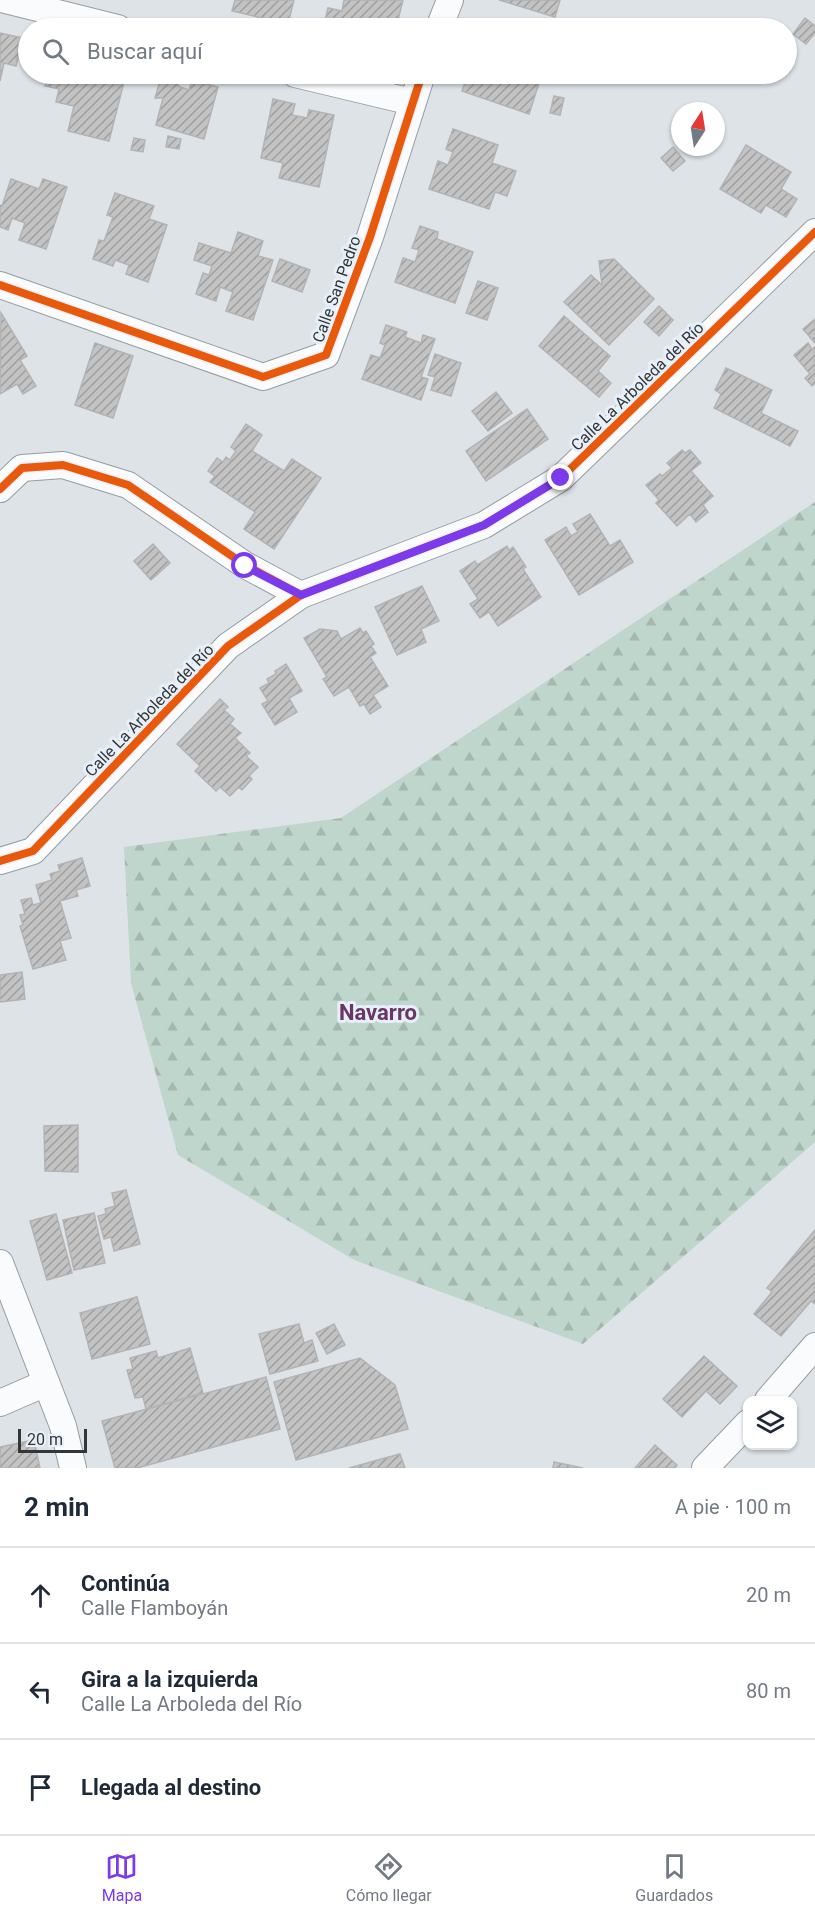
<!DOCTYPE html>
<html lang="es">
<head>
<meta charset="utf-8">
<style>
	body { margin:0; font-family:Roboto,sans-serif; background:#f2f2f3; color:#1f2937 }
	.controls { position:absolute; right:18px; bottom:18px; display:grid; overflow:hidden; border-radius:12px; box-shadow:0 2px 4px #0004 }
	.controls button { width:54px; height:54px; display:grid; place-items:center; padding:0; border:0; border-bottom:2px solid #e0e1e3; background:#fff; color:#1f2937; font:30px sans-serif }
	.compass { position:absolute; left:671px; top:102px; width:54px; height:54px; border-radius:50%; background:#fff; box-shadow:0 2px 4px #0004; rotate:12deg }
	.scale { position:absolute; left:18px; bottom:15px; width:69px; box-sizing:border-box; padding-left:6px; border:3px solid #33373a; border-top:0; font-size:16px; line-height:21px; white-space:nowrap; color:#33373a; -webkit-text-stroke:4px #e7f0f9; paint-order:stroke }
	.stop { position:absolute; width:18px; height:18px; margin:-14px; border:4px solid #7c3aed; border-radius:50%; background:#fff }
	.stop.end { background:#7c3aed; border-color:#fff; box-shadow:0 2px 6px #0008 }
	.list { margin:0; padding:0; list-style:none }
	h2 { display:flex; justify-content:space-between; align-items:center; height:78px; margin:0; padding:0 24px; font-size:26px }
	h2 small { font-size:20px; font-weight:400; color:#747a83 }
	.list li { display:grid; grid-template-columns:39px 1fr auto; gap:18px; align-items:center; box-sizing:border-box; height:96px; padding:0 24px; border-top:2px solid #e0e1e3 }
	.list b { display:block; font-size:22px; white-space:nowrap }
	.list p { margin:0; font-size:20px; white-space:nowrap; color:#747a83 }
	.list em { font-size:20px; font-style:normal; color:#747a83 }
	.icon { flex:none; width:33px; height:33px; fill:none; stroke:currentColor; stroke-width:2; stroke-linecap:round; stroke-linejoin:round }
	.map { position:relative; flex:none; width:815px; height:1468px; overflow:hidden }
	.search { position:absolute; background:#fff; box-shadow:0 2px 4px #0004; left:18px; right:18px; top:18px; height:66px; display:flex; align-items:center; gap:15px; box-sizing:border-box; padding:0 21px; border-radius:33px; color:#747a83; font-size:22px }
	.sheet { height:366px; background:#fff }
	nav { display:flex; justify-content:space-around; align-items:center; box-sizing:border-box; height:84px; border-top:2px solid #e0e1e3; background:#fff; font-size:16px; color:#747a83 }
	nav a { display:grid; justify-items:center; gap:3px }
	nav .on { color:#7c3aed }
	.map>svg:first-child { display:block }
	.forest { fill:url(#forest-firs) }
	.building { fill:url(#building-hatch); stroke:#b3b3b4; stroke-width:1.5 }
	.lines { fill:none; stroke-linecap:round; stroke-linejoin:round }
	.minor-casing { stroke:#989c9f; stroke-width:28 }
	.minor { stroke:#fafbfc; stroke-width:26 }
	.cycleway-casing { stroke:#e7f0f9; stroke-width:11 }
	.cycleway { stroke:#e8590c; stroke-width:8 }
	.route { stroke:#7c3aed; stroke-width:8 }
	.labels { text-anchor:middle; stroke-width:6; stroke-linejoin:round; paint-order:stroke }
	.street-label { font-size:16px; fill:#33373a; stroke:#e7f0f9 }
	.district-label { font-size:22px; font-weight:bold; fill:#6a3667; stroke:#e7f0f9 }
</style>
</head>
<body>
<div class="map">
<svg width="815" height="1468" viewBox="0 0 815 1468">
	<defs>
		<pattern id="forest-firs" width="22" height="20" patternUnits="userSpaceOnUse" patternTransform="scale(1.5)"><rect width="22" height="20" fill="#bed6cb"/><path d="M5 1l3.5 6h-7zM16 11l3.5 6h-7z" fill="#a4b8af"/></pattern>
		<pattern id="building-hatch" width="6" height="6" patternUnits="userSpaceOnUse" patternTransform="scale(1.5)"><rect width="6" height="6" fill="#c3c3c4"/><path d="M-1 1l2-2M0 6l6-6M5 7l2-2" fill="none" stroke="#9f9fa0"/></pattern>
	</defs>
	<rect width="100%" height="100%" fill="#dee3e8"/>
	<path class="forest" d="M815,502V1142L583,1344L354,1260L178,1155L131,983L124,847L341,818Z"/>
	<g class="building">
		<path d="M235,0H294L288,24L232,11Z"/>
		<path d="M344,0H403L396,28H323L328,8L342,11Z"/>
		<path d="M499,0H560L555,17Z"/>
		<path d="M805,18L815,26V33L806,44L793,34Z"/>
		<path d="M0,33L23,38L16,66L4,63L0,81Z"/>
		<path d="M48,74H126L109,141L68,131L74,106L56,102L59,89L45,86Z"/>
		<path d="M162,74L181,75L178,86L189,90L192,80L218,87L204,139L156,125L163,98H155Z"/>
		<path d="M468,74H542L529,114L462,91Z"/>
		<path d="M554,96L564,98L560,115L550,113Z"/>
		<path d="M273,99L295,104L292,115L307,118L309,110L334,115L319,187L279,178L283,163L261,158Z"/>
		<path d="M453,129L498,145L492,163L516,171L507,196L495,192L489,209L429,189L438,161L448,165L453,152L446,149Z"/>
		<path d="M168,136L181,139L179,149L166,147Z"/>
		<path d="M134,138L145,140L143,152L131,150Z"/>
		<path d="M746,145L791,172L781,189L797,199L786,217L766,205L761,213L720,189Z"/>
		<path d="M673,147L685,161L673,171L661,158Z"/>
		<path d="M11,179L39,189L43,179L67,187L46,249L19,240L25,223L12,218L8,230L0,227V205L2,206Z"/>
		<path d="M115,193L154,206L149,219L167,225L148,282L126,274L129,265L115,260L113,266L93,259L99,240L104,241L113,217L107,215Z"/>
		<path d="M420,226L438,232L437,239L473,252L455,303L395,282L403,258L415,262L419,250L412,248Z"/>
		<path d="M238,232L263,241L258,256L273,260L253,320L226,311L233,292L220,287L216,301L196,294L203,273L209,275L212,266L194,260L199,243L231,253Z"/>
		<path d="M280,259L310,270L302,292L272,281Z"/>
		<path d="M614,259L654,299L609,345L564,302L591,275L602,285L599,261Z"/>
		<path d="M478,281L498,288L487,320L466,313Z"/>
		<path d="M659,306L673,320L659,336L644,322Z"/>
		<path d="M1,313L27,356L20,360L36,386L23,394L17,384L0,394Z"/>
		<path d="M564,316L610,356L598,371L611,383L599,397L539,346Z"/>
		<path d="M815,319V343L803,329Z"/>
		<path d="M386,325L407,332L405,337L421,343L423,335L435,339L421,377L428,379L421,400L362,379L371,355L380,358L385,345L380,343Z"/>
		<path d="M95,343L133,356L113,418L75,405Z"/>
		<path d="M808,343L812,349L815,347V383L812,386L805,378L810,374L794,355Z"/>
		<path d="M435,354L461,363L451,396L431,390L435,377L428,375Z"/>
		<path d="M726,368L772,390L761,413L798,431L790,446L714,408L721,394L715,390Z"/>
		<path d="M496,392L512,413L488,431L472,411Z"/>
		<path d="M527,409L548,439L486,481L466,451Z"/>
		<path d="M246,424L262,435L252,451L284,471L292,459L321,478L274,549L244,529L255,512L210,482L215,476L208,471L217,458L223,462L226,457L230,460L236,451L231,447Z"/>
		<path d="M682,450L685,453L690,450L701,463L691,471L713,496L703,505L708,512L696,522L690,514L677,526L656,503L659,500L646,485L660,474L662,476L672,468L667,463Z"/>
		<path d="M590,514L610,546L620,540L633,562L579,595L545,540L566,527L571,536L578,532L573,524Z"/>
		<path d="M153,544L170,563L151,580L134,561Z"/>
		<path d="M507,546L509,550L513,547L526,567L523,569L541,597L498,626L489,612L480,618L470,604L478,599L460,571L475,561L477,565Z"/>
		<path d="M422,586L439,621L421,629L426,642L397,655L375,607Z"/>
		<path d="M360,628L363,633L366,631L374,644L371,646L376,653L370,657L388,686L373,695L381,707L370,714L364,704L360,706L349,687L334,696L323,679L327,677L304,638L320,629L337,631L341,639Z"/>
		<path d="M286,664L302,691L289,698L297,712L275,725L262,704L268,701L260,688L269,683L267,679L276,674L275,671Z"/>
		<path d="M220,699L228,707L224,710L234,719L230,724L241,733L235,738L250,753L246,756L258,767L249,776L252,779L242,790L239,787L230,796L220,787L216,791L195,771L200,766L177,744Z"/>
		<path d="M82,858L90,886L76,890L78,896L60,901L71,938L60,941L66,960L33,969L20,926L23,925L20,915L25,914L21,900L31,898L33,905L41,903L36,885L52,880L50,874L60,871L58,865Z"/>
		<path d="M22,972L25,999L0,1002V975Z"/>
		<path d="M78,1125V1172L45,1171L44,1126Z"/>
		<path d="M126,1190L140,1244L114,1251L111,1237L104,1239L98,1216L106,1214L105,1209L115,1206L112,1193Z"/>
		<path d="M94,1213L105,1263L74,1270L63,1220Z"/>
		<path d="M56,1214L72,1273L47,1280L30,1221Z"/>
		<path d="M815,1230V1304L811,1301L781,1336L754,1314L772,1292L767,1288Z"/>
		<path d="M137,1297L150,1344L92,1359L80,1313Z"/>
		<path d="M299,1324L304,1343L312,1340L318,1361L270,1374L259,1334Z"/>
		<path d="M334,1324L345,1345L327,1354L316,1333Z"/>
		<path d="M190,1348L203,1393L146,1409L143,1397L135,1398L127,1370L133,1369L130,1358L156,1351L158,1358Z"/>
		<path d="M704,1356L737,1386L720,1404L706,1391L682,1417L663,1399Z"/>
		<path d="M360,1358L395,1385L408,1429L296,1460L274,1382Z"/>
		<path d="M266,1377L280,1429L137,1468H115L102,1421Z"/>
		<path d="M34,1440L40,1468H0V1447Z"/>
		<path d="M655,1445L677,1465L675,1468H635Z"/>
		<path d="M400,1454L405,1468H349Z"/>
		<path d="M554,1462L583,1468H553Z"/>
	</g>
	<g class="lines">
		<defs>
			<g id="minor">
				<path d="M5,0L118,28"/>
				<path d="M439,28L450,0"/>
				<path d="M295,74L412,102"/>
				<path d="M0,285L263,377L326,355L370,237L422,74"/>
				<path d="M0,489L22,468L63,465L128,485L245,565L301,595"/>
				<path d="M0,861L33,851L228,646L301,595L484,525L561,478L815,232"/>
				<path d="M0,1263L63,1426L73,1468"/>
				<path d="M768,1400L815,1346"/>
				<path d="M0,1403L46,1383"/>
				<path d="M705,1468L748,1423"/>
			</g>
		</defs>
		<use href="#minor" class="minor-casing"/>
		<use href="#minor" class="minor"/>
		<defs>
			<g id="cycleway">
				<path d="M0,285L263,377L326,355L370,237L422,74"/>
				<path d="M0,489L22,468L63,465L128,485L245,565L301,595"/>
				<path d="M0,861L33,851L228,646L301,595L484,525L561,478L815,232"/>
			</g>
		</defs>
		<use href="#cycleway" class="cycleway-casing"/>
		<use href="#cycleway" class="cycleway"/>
	</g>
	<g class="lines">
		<path class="route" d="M245,566L301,595L484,525L561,478"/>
	</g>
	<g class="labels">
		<g class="street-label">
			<text transform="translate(336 289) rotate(-70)" y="6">Calle San Pedro</text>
			<text transform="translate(637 386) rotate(-44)" y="6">Calle La Arboleda del Río</text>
			<text transform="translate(149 710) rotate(-46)" y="6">Calle La Arboleda del Río</text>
		</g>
		<g class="district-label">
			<text x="378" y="1020">Navarro</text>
		</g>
	</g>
</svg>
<div class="controls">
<button><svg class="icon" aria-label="layers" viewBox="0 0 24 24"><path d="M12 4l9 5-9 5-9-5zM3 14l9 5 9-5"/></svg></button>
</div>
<svg class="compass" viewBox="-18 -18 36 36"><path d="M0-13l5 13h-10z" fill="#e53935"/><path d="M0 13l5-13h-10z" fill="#747a83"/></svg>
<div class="scale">20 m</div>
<div class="stop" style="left:245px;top:566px"></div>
<div class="stop end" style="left:561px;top:478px"></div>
<div class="search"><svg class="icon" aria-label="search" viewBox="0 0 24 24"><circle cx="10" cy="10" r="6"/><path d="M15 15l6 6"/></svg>Buscar aquí</div>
</div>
<section class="sheet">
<h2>2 min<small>A pie · 100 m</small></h2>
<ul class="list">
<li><svg class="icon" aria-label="ahead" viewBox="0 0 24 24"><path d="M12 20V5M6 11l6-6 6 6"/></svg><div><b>Continúa</b><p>Calle Flamboyán</p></div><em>20 m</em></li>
<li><svg class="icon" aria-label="left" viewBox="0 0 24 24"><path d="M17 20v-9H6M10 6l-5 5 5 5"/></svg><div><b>Gira a la izquierda</b><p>Calle La Arboleda del Río</p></div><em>80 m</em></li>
<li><svg class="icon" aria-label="arrive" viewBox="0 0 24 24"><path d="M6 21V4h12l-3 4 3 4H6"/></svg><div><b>Llegada al destino</b></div></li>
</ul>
</section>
<nav>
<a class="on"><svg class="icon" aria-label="map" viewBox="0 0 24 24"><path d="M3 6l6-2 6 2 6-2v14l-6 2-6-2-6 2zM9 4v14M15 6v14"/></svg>Mapa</a>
<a><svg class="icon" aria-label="directions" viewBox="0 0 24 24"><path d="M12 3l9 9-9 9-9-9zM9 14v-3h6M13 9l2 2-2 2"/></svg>Cómo llegar</a>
<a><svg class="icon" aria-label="saved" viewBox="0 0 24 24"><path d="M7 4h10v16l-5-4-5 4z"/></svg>Guardados</a>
</nav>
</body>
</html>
